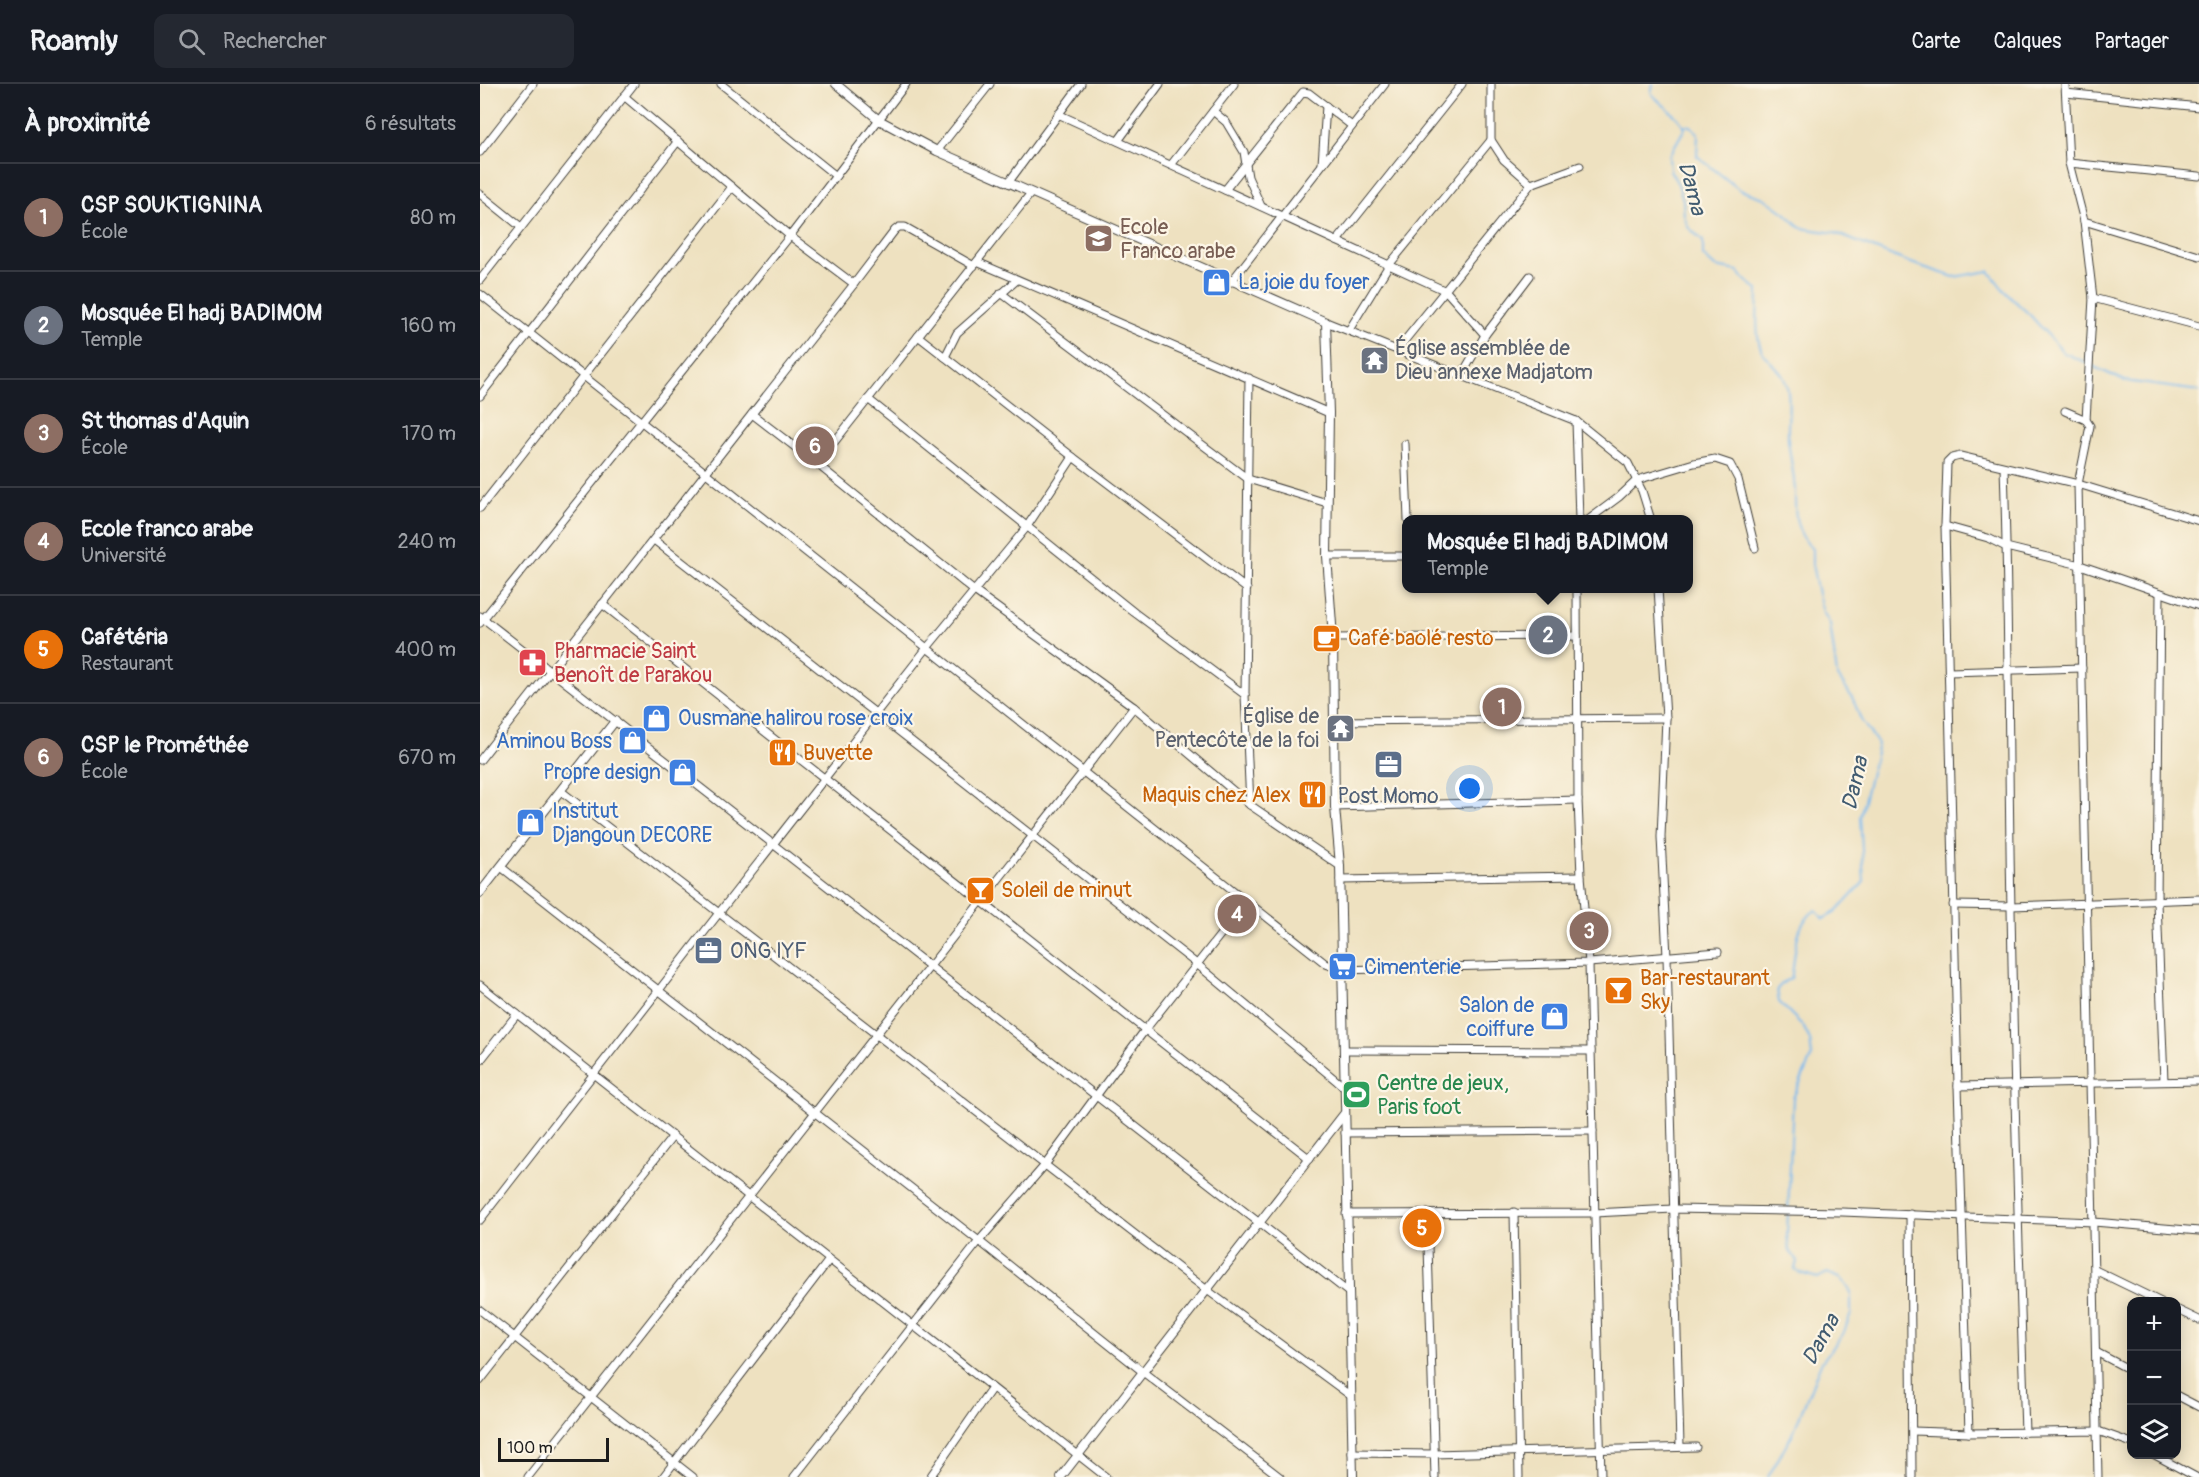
<!DOCTYPE html>
<html lang="fr">
<head>
<meta charset="utf-8">
<style>
	body { margin:0; font-family:Pangolin,sans-serif; background:#242831; color:#f1f3f6 }
	.controls { position:absolute; right:18px; bottom:18px; display:grid; overflow:hidden; border-radius:12px; box-shadow:0 3px 15px #0003 }
	.controls button { width:54px; height:54px; display:grid; place-items:center; padding:0; border:0; border-bottom:2px solid #363941; background:#171b24; color:#f1f3f6; font:30px sans-serif }
	.scale { position:absolute; left:18px; bottom:15px; width:111px; box-sizing:border-box; padding-left:6px; border:3px solid #1c1c1c; border-top:0; font-size:16px; line-height:21px; white-space:nowrap; color:#1c1c1c; -webkit-text-stroke:4px #fcf5e5; paint-order:stroke }
	.you { position:absolute; left:990px; top:705px; width:21px; height:21px; margin:-15px; border:4px solid #fff; border-radius:50%; background:#1a73e8; box-shadow:0 0 0 9px #1a73e833 }
	.badge { display:grid; place-items:center; width:39px; height:39px; border-radius:50%; background:#0f766e; color:#fff; font-size:20px; font-weight:700 }
	.pin { position:absolute; translate:-50% -50%; border:3px solid #fff; box-shadow:0 2px 6px #0006 }
	.popup { position:absolute; left:922px; top:431px; width:291px; height:78px; box-sizing:border-box; display:grid; place-content:center; border-radius:12px; background:#171b24; filter:drop-shadow(0 2px 4px #0005); font-size:20px; white-space:nowrap; color:#9ea1a6 }
	.popup b { font-size:22px; color:#f1f3f6 }
	.popup::after { content:''; position:absolute; left:50%; top:100%; margin-left:-12px; border:12px solid transparent; border-top-color:#171b24 }
	.list { margin:0; padding:0; list-style:none }
	h2 { display:flex; justify-content:space-between; align-items:center; height:78px; margin:0; padding:0 24px; font-size:26px }
	h2 small { font-size:20px; font-weight:400; color:#9ea1a6 }
	.list li { display:grid; grid-template-columns:39px 1fr auto; gap:18px; align-items:center; box-sizing:border-box; height:108px; padding:0 24px; border-top:2px solid #363941 }
	.list b { display:block; font-size:22px; white-space:nowrap }
	.list p { margin:0; font-size:20px; white-space:nowrap; color:#9ea1a6 }
	.list em { font-size:20px; font-style:normal; color:#9ea1a6 }
	.icon { flex:none; width:33px; height:33px; fill:none; stroke:currentColor; stroke-width:2; stroke-linecap:round; stroke-linejoin:round }
	.map { position:relative; flex:none; width:1719px; height:1393px; overflow:hidden }
	header { display:flex; align-items:center; gap:36px; box-sizing:border-box; height:84px; padding:0 30px; background:#171b24; border-bottom:2px solid #363941 }
	header strong { font-size:28px }
	nav { display:flex; gap:33px; margin-inline-start:auto; font-size:21px }
	.search { width:420px; height:54px; background:#242831; display:flex; align-items:center; gap:15px; box-sizing:border-box; padding:0 21px; border-radius:12px; color:#9ea1a6; font-size:22px }
	main { display:flex }
	aside { flex:1; background:#171b24 }
	.map>svg:first-child { display:block }
	.lines { fill:none; stroke-linecap:round; stroke-linejoin:round }
	.stream { stroke:#79b9ee; stroke-width:2 }
	.minor-casing { stroke:#3c3a35; stroke-width:9 }
	.tertiary-casing { stroke:#3c3a35; stroke-width:10 }
	.minor { stroke:#fff; stroke-width:7 }
	.tertiary { stroke:#fff; stroke-width:8 }
	.labels { text-anchor:middle; stroke-width:4.5; stroke-linejoin:round; paint-order:stroke }
	.education-label { font-size:21px; fill:#785e54; stroke:#fcf5e5; text-anchor:start }
	.shop-label { font-size:21px; fill:#366cbe; stroke:#fcf5e5; text-anchor:start }
	.worship-label { font-size:21px; fill:#5b616d; stroke:#fcf5e5; text-anchor:start }
	.food-label { font-size:21px; fill:#c56008; stroke:#fcf5e5; text-anchor:start }
	.health-label { font-size:21px; fill:#be3a42; stroke:#fcf5e5; text-anchor:start }
	.service-label { font-size:21px; fill:#4e5e75; stroke:#fcf5e5 }
	.leisure-label { font-size:21px; fill:#27864d; stroke:#fcf5e5; text-anchor:start }
	.water-label { font-size:22px; font-style:italic; fill:#415b70; stroke:#fcf5e5 }
</style>
</head>
<body>
<header>
<strong>Roamly</strong>
<div class="search"><svg class="icon" aria-label="search" viewBox="0 0 24 24"><circle cx="10" cy="10" r="6"/><path d="M15 15l6 6"/></svg>Rechercher</div>
<nav><a>Carte</a><a>Calques</a><a>Partager</a></nav>
</header>
<main>
<aside>
<h2>À proximité<small>6 résultats</small></h2>
<ul class="list">
<li><span class="badge" style="background:#8d6e63">1</span><div><b>CSP SOUKTIGNINA</b><p>École</p></div><em>80 m</em></li>
<li><span class="badge" style="background:#6b7280">2</span><div><b>Mosquée El hadj BADIMOM</b><p>Temple</p></div><em>160 m</em></li>
<li><span class="badge" style="background:#8d6e63">3</span><div><b>St thomas d'Aquin</b><p>École</p></div><em>170 m</em></li>
<li><span class="badge" style="background:#8d6e63">4</span><div><b>Ecole franco arabe</b><p>Université</p></div><em>240 m</em></li>
<li><span class="badge" style="background:#e8710a">5</span><div><b>Cafétéria</b><p>Restaurant</p></div><em>400 m</em></li>
<li><span class="badge" style="background:#8d6e63">6</span><div><b>CSP le Prométhée</b><p>École</p></div><em>670 m</em></li>
</ul>
</aside>
<div class="map">
<svg width="1719" height="1393" viewBox="0 0 1719 1393">
	<rect width="100%" height="100%" fill="#fcf5e5"/>
	<filter id="ink" filterUnits="userSpaceOnUse"><feTurbulence type="fractalNoise" baseFrequency=".0167" numOctaves="2"/><feDisplacementMap in="SourceGraphic" scale="12" xChannelSelector="R" yChannelSelector="G"/><feConvolveMatrix kernelMatrix="1 2 1 2 8 2 1 2 1" color-interpolation-filters="sRGB"/></filter>
	<filter id="wash" filterUnits="userSpaceOnUse"><feTurbulence type="fractalNoise" baseFrequency=".008" numOctaves="4" result="noise"/><feDisplacementMap in="SourceGraphic" scale="24" xChannelSelector="R" yChannelSelector="G"/><feGaussianBlur stdDeviation="1.35" result="paint"/><feColorMatrix in="noise" values="0 0 0 0 0 0 0 0 0 0 0 0 0 0 0 0 0 1.4 0 .05"/><feComposite in="paint" operator="in"/></filter>
	<g filter="url(#wash)">
		<rect width="100%" height="100%" fill="#eee1c0"/>
		<g class="lines">
			<g class="stream">
				<path d="M1173,0L1171,9C1182,22 1197,29 1205,44L1189,72L1190,86L1198,100L1203,116L1204,132L1208,143L1223,157V172L1235,183L1258,187L1265,196L1278,206C1278,221 1275,251 1281,265C1288,280 1302,284 1307,302C1311,320 1307,338 1308,356C1310,373 1314,390 1315,406C1315,432 1314,445 1332,465V480L1338,510L1343,528L1350,540L1357,591L1373,615L1381,636L1398,660L1380,733L1384,798L1356,828L1343,835L1336,826C1313,839 1316,872 1311,895L1305,897L1297,905L1299,918L1323,942L1330,956L1332,972L1313,1014L1307,1151L1309,1166L1317,1177L1315,1185L1320,1189L1338,1194L1347,1189L1362,1195L1371,1208V1230L1363,1250L1341,1279L1313,1349L1288,1393"/>
				<path d="M1204,41L1211,42L1218,50L1217,72L1260,106L1284,114L1305,129L1321,144L1355,149L1428,178L1474,193L1509,187L1526,209L1550,231L1584,269L1607,279"/>
				<path d="M1612,282L1645,297L1719,307"/>
			</g>
		</g>
	</g>
	<g filter="url(#ink)">
		<g class="lines">
			<defs>
				<g id="minor">
					<path d="M241,0L356,92"/>
					<path d="M1011,0V56L1024,76L1051,100"/>
					<path d="M1585,0L1589,79L1604,137L1613,214L1606,336"/>
					<path d="M1586,9L1719,23"/>
					<path d="M144,12L310,152L374,200"/>
					<path d="M733,27L746,38L764,68L768,93L781,122"/>
					<path d="M578,30L966,207L1005,251"/>
					<path d="M638,57L680,0"/>
					<path d="M457,67L510,0"/>
					<path d="M0,68L53,0"/>
					<path d="M1589,79L1719,92"/>
					<path d="M842,80L846,22"/>
					<path d="M691,81L754,0"/>
					<path d="M528,99L601,0"/>
					<path d="M745,106L823,8L829,9L872,42"/>
					<path d="M0,110L41,143"/>
					<path d="M1604,137L1719,172"/>
					<path d="M857,157L982,0"/>
					<path d="M497,178L849,329"/>
					<path d="M0,196L154,0"/>
					<path d="M751,198L905,0"/>
					<path d="M521,209L768,395L847,419"/>
					<path d="M0,210L846,880L862,886L1109,879L1238,868"/>
					<path d="M1613,214L1719,242"/>
					<path d="M846,238L1096,337L1148,379L1162,407L1171,436"/>
					<path d="M869,246L909,181L1011,56"/>
					<path d="M438,252L593,373L767,505"/>
					<path d="M917,266L1051,100L1100,82"/>
					<path d="M465,273L477,249L537,196"/>
					<path d="M981,292L1005,251L1050,192"/>
					<path d="M769,294L765,611L770,721"/>
					<path d="M0,312L198,57"/>
					<path d="M388,315L655,529L765,611"/>
					<path d="M1585,327L1606,336L1610,342L1598,400L1618,1393"/>
					<path d="M272,330L337,380L493,506L654,623L770,721L860,782"/>
					<path d="M1096,337L1099,436"/>
					<path d="M925,360L928,436"/>
					<path d="M337,380L551,109"/>
					<path d="M1524,383C1529,530 1528,678 1531,825C1534,999 1539,1174 1545,1348"/>
					<path d="M0,424L252,103"/>
					<path d="M1108,436L1139,413L1157,396L1214,379L1235,375L1250,380L1258,395L1275,464"/>
					<path d="M1465,442L1508,454L1526,463L1600,481L1719,522"/>
					<path d="M174,456L718,881L864,1003"/>
					<path d="M847,472H927"/>
					<path d="M1097,504L1098,716L1101,792L1109,879L1121,1393"/>
					<path d="M1178,504L1186,634L1181,753L1187,873L1200,1362"/>
					<path d="M1680,509L1677,818L1684,997"/>
					<path d="M122,520L830,1075"/>
					<path d="M0,532L868,1208"/>
					<path d="M0,539L310,152L426,0"/>
					<path d="M853,554L1097,552"/>
					<path d="M1469,588L1602,584"/>
					<path d="M855,637L1186,634"/>
					<path d="M0,676L374,200L415,146L419,143H425L494,182"/>
					<path d="M81,707L239,829L447,564L546,444L593,373"/>
					<path d="M855,723L1098,716"/>
					<path d="M21,783L499,1157L663,1288L800,1393"/>
					<path d="M860,796L1101,792"/>
					<path d="M1473,821L1531,822L1719,815"/>
					<path d="M0,901L626,1393"/>
					<path d="M864,966L1111,967"/>
					<path d="M0,977L37,930"/>
					<path d="M1478,1002L1719,997"/>
					<path d="M865,1049L1113,1047"/>
					<path d="M1034,1128L1039,1393"/>
					<path d="M947,1129L955,1393"/>
					<path d="M866,1130L1114,1129L1193,1125L1362,1128L1614,1138L1719,1147"/>
					<path d="M1430,1130L1432,1393"/>
					<path d="M0,1136L239,829L727,1206L871,1312"/>
					<path d="M1615,1186L1681,1218"/>
					<path d="M1696,1225L1719,1236"/>
					<path d="M0,1226L213,1393"/>
					<path d="M1616,1268L1652,1287"/>
					<path d="M0,1297L193,1052"/>
					<path d="M1696,1311L1719,1323"/>
					<path d="M1433,1347L1489,1349L1618,1347L1652,1359"/>
					<path d="M1489,1349L1478,1002L1465,442L1467,379L1472,374L1480,372L1598,400L1719,437"/>
					<path d="M872,1369L954,1370L1216,1363"/>
					<path d="M1673,1370L1716,1393"/>
					<path d="M48,1393L654,623"/>
					<path d="M183,1393L349,1176"/>
					<path d="M314,1393L499,1157L565,1081L665,946L767,817"/>
					<path d="M450,1393L512,1304"/>
				</g>
				<g id="tertiary">
					<path d="M356,0L399,36L457,67L846,238L849,329L847,472L853,554L855,723L860,782L873,1393"/>
					<path d="M0,809L135,637"/>
					<path d="M581,1393L864,1030"/>
				</g>
			</defs>
			<use href="#minor" class="minor-casing"/>
			<use href="#tertiary" class="tertiary-casing"/>
			<use href="#minor" class="minor"/>
			<use href="#tertiary" class="tertiary"/>
		</g>
	</g>
	<defs>
		<symbol id="school-square" viewBox="-11 -11 22 22"><rect x="-9" y="-9" width="18" height="18" rx="4" fill="#8d6e63" stroke="#fcf5e5"/><path d="M0-5L7-2L0 1L-7-2ZM-4 1L0 2.5L4 1V4Q0 6-4 4Z" fill="#fff"/></symbol>
		<symbol id="shop-square" viewBox="-11 -11 22 22"><rect x="-9" y="-9" width="18" height="18" rx="4" fill="#3f7fe0" stroke="#fcf5e5"/><path d="M-5-2.5h2.3a2.7 3.5 0 0 1 5.4 0H5L5.5 6h-11ZM-1.5-2.5h3a1.5 2.3 0 0 0-3 0Z" fill="#fff"/></symbol>
		<symbol id="temple-square" viewBox="-11 -11 22 22"><rect x="-9" y="-9" width="18" height="18" rx="4" fill="#6b7280" stroke="#fcf5e5"/><path d="M0-6L5-2H3V0L6.5 2.5H4V6H1.5V3h-3V6H-4V2.5H-6.5L-3 0V-2H-5Z" fill="#fff"/></symbol>
		<symbol id="cafe-square" viewBox="-11 -11 22 22"><rect x="-9" y="-9" width="18" height="18" rx="4" fill="#e8710a" stroke="#fcf5e5"/><path d="M-5.5-4.5H6V0H3Q3 3.5 0 3.5H-2.5Q-5.5 3.5-5.5 0ZM3-3.2v2h1.7v-2ZM-6 4.5H4V6H-6Z" fill="#fff"/></symbol>
		<symbol id="pharmacy-square" viewBox="-11 -11 22 22"><rect x="-9" y="-9" width="18" height="18" rx="4" fill="#e0444e" stroke="#fcf5e5"/><path d="M-2-6h4v4h4v4h-4v4h-4v-4h-4v-4h4Z" fill="#fff"/></symbol>
		<symbol id="restaurant-square" viewBox="-11 -11 22 22"><rect x="-9" y="-9" width="18" height="18" rx="4" fill="#e8710a" stroke="#fcf5e5"/><path d="M-5-6h1v4h1v-4h1v4h1v-4h1v5L-1.5 .5V6h-2V.5L-5-1ZM5-6V6H3V1.5H1.5Q1.5-4 5-6Z" fill="#fff"/></symbol>
		<symbol id="office-square" viewBox="-11 -11 22 22"><rect x="-9" y="-9" width="18" height="18" rx="4" fill="#5c6f8a" stroke="#fcf5e5"/><path d="M-6-3h4V-5.5h4V-3h4V5H-6ZM-1-4.5V-3h2v-1.5ZM-6 0V1H6V0Z" fill="#fff"/></symbol>
		<symbol id="bar-square" viewBox="-11 -11 22 22"><rect x="-9" y="-9" width="18" height="18" rx="4" fill="#e8710a" stroke="#fcf5e5"/><path d="M-6-5H6L.8 .8V4.5H3.5V6h-7V4.5H-.8V.8Z" fill="#fff"/></symbol>
		<symbol id="supermarket-square" viewBox="-11 -11 22 22"><rect x="-9" y="-9" width="18" height="18" rx="4" fill="#3f7fe0" stroke="#fcf5e5"/><path d="M-6-5.5h2.5l.6 2H6L4.5 2H-2.5L-4.4-4H-6ZM-1.5 3.2a1.3 1.3 0 1 0 .1 0ZM3 3.2a1.3 1.3 0 1 0 .1 0Z" fill="#fff"/></symbol>
		<symbol id="stadium-square" viewBox="-11 -11 22 22"><rect x="-9" y="-9" width="18" height="18" rx="4" fill="#2e9e5b" stroke="#fcf5e5"/><path d="M0-5a6.5 5 0 1 0 0 10a6.5 5 0 1 0 0-10ZM-3.5-1.8h7v3.6h-7Z" fill="#fff"/></symbol>
	</defs>
	<g fill-rule="evenodd">
		<use href="#school-square" x="602" y="138" width="33" height="33"/>
		<use href="#shop-square" x="720" y="182" width="33" height="33"/>
		<use href="#temple-square" x="878" y="260" width="33" height="33"/>
		<use href="#cafe-square" x="830" y="538" width="33" height="33"/>
		<use href="#pharmacy-square" x="36" y="562" width="33" height="33"/>
		<use href="#shop-square" x="160" y="618" width="33" height="33"/>
		<use href="#temple-square" x="844" y="628" width="33" height="33"/>
		<use href="#shop-square" x="136" y="640" width="33" height="33"/>
		<use href="#restaurant-square" x="286" y="652" width="33" height="33"/>
		<use href="#office-square" x="892" y="664" width="33" height="33"/>
		<use href="#shop-square" x="186" y="672" width="33" height="33"/>
		<use href="#restaurant-square" x="816" y="694" width="33" height="33"/>
		<use href="#shop-square" x="34" y="722" width="33" height="33"/>
		<use href="#bar-square" x="484" y="790" width="33" height="33"/>
		<use href="#office-square" x="212" y="850" width="33" height="33"/>
		<use href="#supermarket-square" x="846" y="866" width="33" height="33"/>
		<use href="#bar-square" x="1122" y="890" width="33" height="33"/>
		<use href="#shop-square" x="1058" y="916" width="33" height="33"/>
		<use href="#stadium-square" x="860" y="994" width="33" height="33"/>
	</g>
	<g class="labels">
		<g class="education-label">
			<text x="640" y="150">Ecole<tspan x="640" dy="24">Franco arabe</tspan></text>
		</g>
		<g class="shop-label">
			<text x="758" y="205">La joie du foyer</text>
			<text x="198" y="641">Ousmane halirou rose croix</text>
			<text x="132" y="664" text-anchor="end">Aminou Boss</text>
			<text x="181" y="695" text-anchor="end">Propre design</text>
			<text x="72" y="734">Institut<tspan x="72" dy="24">Djangoun DECORE</tspan></text>
			<text x="884" y="890">Cimenterie</text>
			<text x="1054" y="928" text-anchor="end">Salon de<tspan x="1054" dy="24">coiffure</tspan></text>
		</g>
		<g class="worship-label">
			<text x="915" y="271">Église assemblée de<tspan x="915" dy="24">Dieu annexe Madjatom</tspan></text>
			<text x="839" y="639" text-anchor="end">Église de<tspan x="839" dy="24">Pentecôte de la foi</tspan></text>
		</g>
		<g class="food-label">
			<text x="868" y="561">Café baolé resto</text>
			<text x="323" y="676">Buvette</text>
			<text x="811" y="718" text-anchor="end">Maquis chez Alex</text>
			<text x="521" y="813">Soleil de minut</text>
			<text x="1160" y="901">Bar-restaurant<tspan x="1160" dy="24">Sky</tspan></text>
		</g>
		<g class="health-label">
			<text x="74" y="574">Pharmacie Saint<tspan x="74" dy="24">Benoît de Parakou</tspan></text>
		</g>
		<g class="service-label">
			<text x="908" y="719">Post Momo</text>
			<text x="250" y="874" text-anchor="start">ONG IYF</text>
		</g>
		<g class="leisure-label">
			<text x="897" y="1006">Centre de jeux,<tspan x="897" dy="24">Paris foot</tspan></text>
		</g>
		<g class="water-label">
			<text transform="translate(1213 104) rotate(75)" y="8">Dama</text>
			<text transform="translate(1374 699) rotate(-77)" y="8">Dama</text>
			<text transform="translate(1340 1255) rotate(-61)" y="8">Dama</text>
		</g>
	</g>
</svg>
<div class="controls">
<button>+</button>
<button>−</button>
<button><svg class="icon" aria-label="layers" viewBox="0 0 24 24"><path d="M12 4l9 5-9 5-9-5zM3 14l9 5 9-5"/></svg></button>
</div>
<div class="scale">100 m</div>
<div class="you"></div>
<div class="pin badge" style="left:1022px;top:623px;background:#8d6e63">1</div>
<div class="pin badge" style="left:1068px;top:551px;background:#6b7280">2</div>
<div class="popup"><b>Mosquée El hadj BADIMOM</b>Temple</div>
<div class="pin badge" style="left:1109px;top:847px;background:#8d6e63">3</div>
<div class="pin badge" style="left:757px;top:830px;background:#8d6e63">4</div>
<div class="pin badge" style="left:942px;top:1144px;background:#e8710a">5</div>
<div class="pin badge" style="left:335px;top:362px;background:#8d6e63">6</div>
</div>
</main>
</body>
</html>
